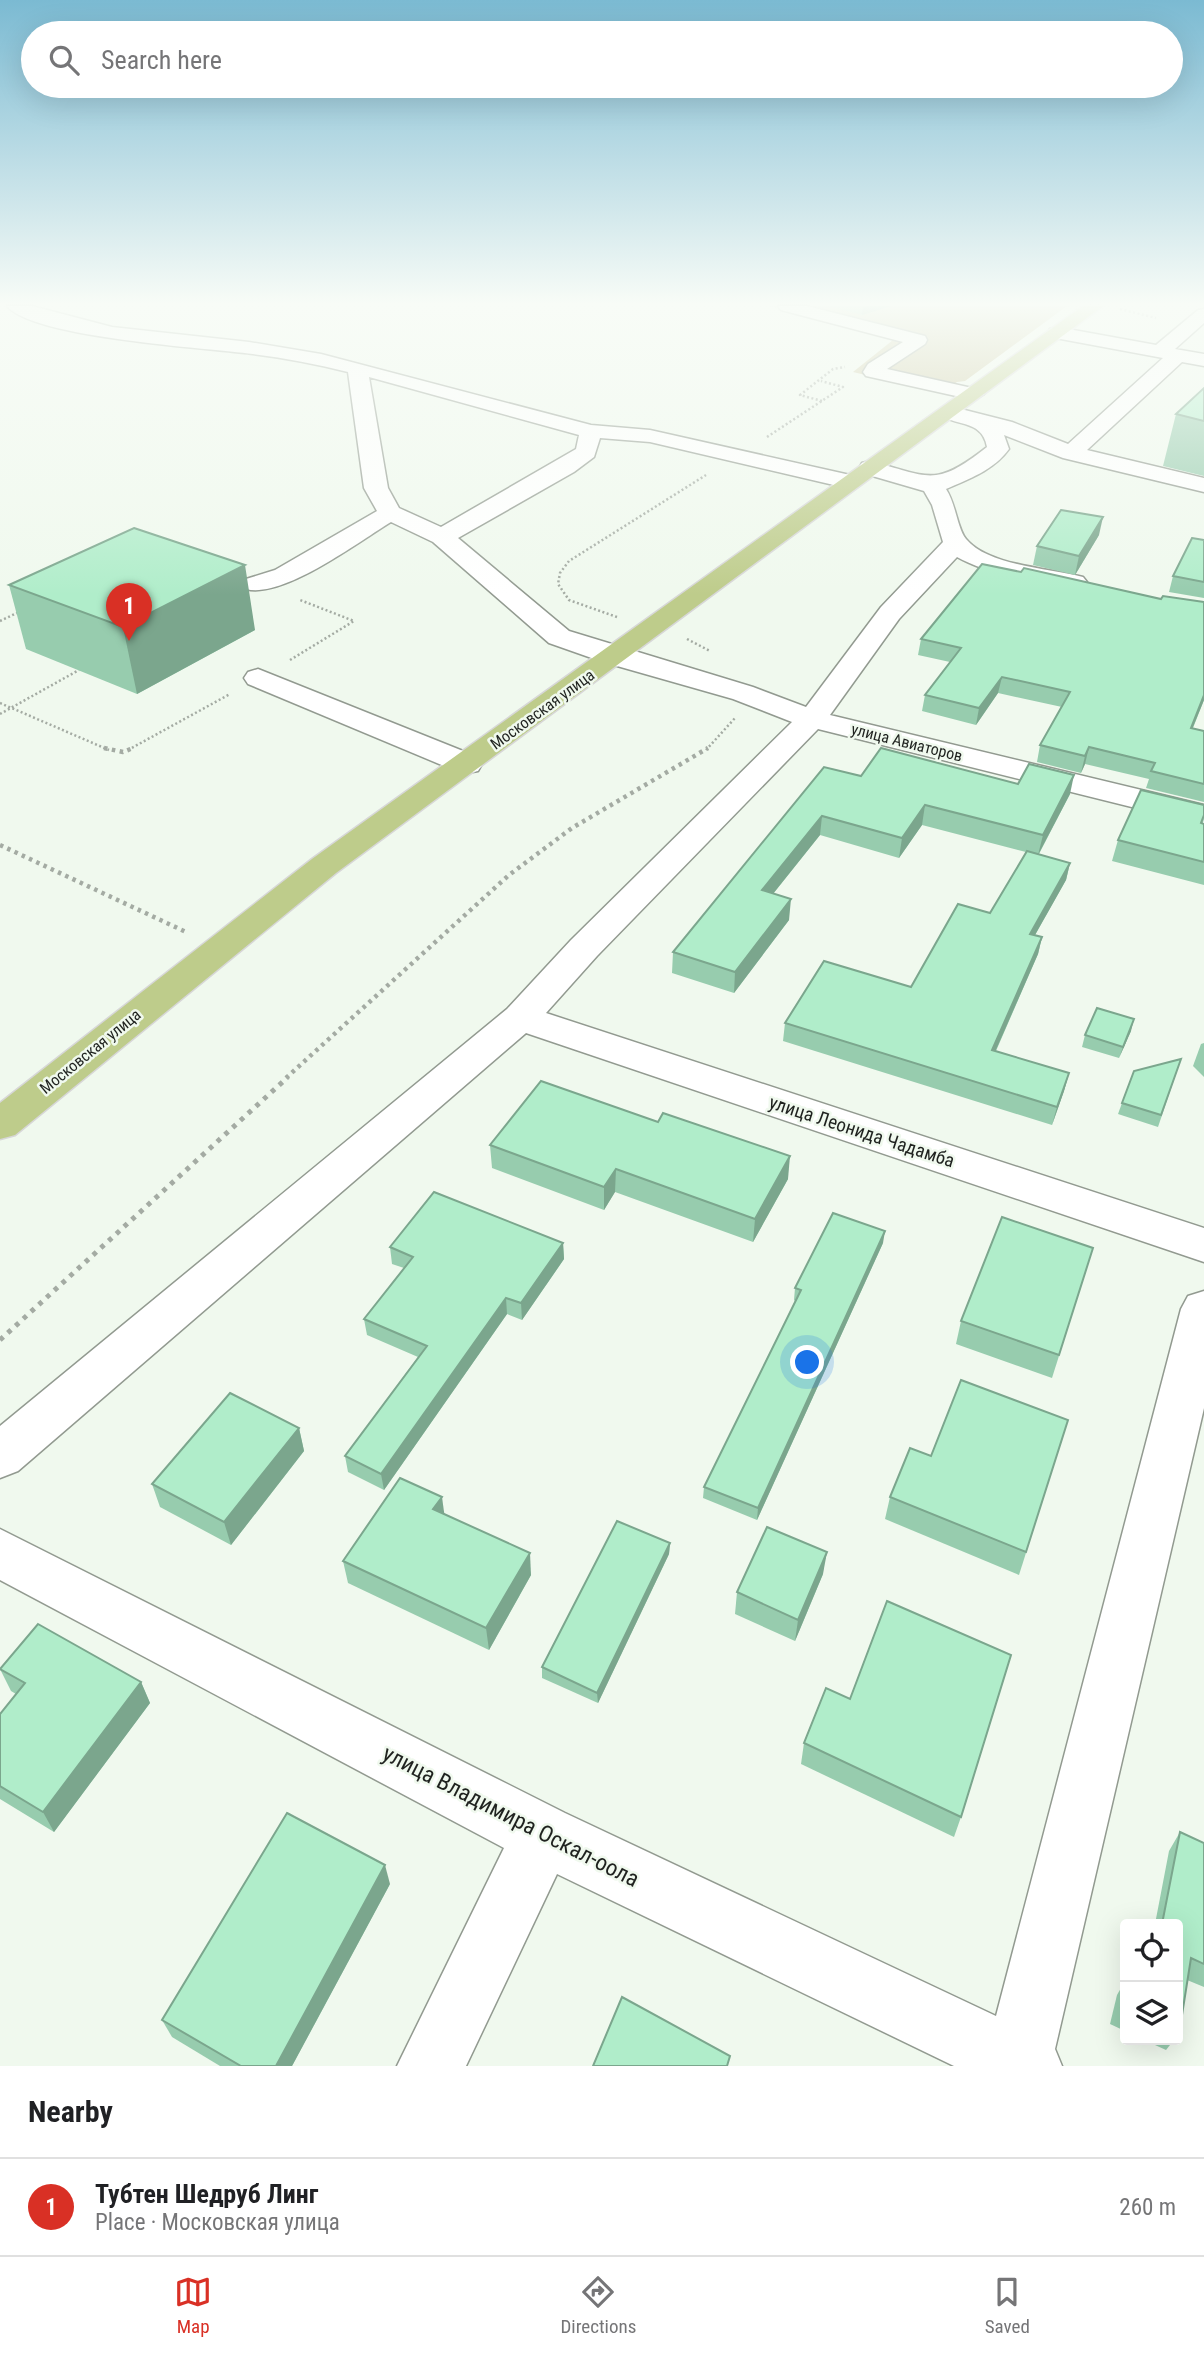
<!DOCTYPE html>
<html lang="en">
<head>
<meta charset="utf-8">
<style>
	body { margin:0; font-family:"Roboto Condensed",sans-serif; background:#f6f6f6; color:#202124 }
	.controls { position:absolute; right:21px; bottom:21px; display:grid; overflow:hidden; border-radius:7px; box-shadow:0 7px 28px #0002 }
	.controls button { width:63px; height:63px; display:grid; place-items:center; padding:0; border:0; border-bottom:2px solid #e0e0e0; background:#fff; color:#202124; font:35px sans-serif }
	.you { position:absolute; left:808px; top:1363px; width:24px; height:24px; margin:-18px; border:5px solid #fff; border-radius:50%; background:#1a73e8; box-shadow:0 0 0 10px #1a73e833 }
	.badge { display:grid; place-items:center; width:46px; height:46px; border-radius:50%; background:#d93025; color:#fff; font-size:23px; font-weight:700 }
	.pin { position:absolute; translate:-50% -58px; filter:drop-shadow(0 2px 4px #0008) }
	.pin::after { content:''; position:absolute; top:37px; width:24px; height:21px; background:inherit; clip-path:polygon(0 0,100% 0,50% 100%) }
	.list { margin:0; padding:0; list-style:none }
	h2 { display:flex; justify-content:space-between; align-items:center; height:91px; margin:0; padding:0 28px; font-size:30px }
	h2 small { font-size:23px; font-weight:400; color:#757577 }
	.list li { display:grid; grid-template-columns:46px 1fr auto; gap:21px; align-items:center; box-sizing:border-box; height:98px; padding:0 28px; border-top:2px solid #e0e0e0 }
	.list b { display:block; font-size:26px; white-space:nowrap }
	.list p { margin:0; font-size:23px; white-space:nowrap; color:#757577 }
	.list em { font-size:23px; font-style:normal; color:#757577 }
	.icon { flex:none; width:38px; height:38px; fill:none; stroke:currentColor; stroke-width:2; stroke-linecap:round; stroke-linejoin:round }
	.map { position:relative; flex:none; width:1204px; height:2066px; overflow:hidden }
	.search { position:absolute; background:#fff; box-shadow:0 7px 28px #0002; left:21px; right:21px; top:21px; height:77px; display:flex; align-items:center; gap:18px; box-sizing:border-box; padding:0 24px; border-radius:38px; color:#757577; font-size:26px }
	.sheet { height:189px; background:#fff }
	nav { display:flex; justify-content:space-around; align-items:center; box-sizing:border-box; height:98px; border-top:2px solid #e0e0e0; background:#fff; font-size:19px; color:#757577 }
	nav a { display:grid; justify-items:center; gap:4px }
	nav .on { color:#d93025 }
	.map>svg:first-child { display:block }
	.green { fill:#cac59d }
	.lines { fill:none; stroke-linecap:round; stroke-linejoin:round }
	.minor-casing { stroke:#929a90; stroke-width:3 }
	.major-casing { stroke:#d7d7d7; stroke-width:3 }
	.path-far2 { stroke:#a4aba3; stroke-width:2.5; stroke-dasharray:2 2.5; stroke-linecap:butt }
	.path-far1 { stroke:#a4aba3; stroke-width:4.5; stroke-dasharray:3.5 4.5; stroke-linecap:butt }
	.path { stroke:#a4aba3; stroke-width:5; stroke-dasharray:4.5 6; stroke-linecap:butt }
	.minor { fill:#fff; fill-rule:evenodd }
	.major { fill:#becc8b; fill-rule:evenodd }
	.wall { fill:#97ccae }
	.shaded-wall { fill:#7ba68d }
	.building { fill:#b0edca; stroke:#7ba68d; stroke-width:2 }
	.labels { text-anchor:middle; stroke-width:5; stroke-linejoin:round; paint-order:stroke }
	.far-street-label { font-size:16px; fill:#1f221f; stroke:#f0f9ee }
	.street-label { font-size:19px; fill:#1f221f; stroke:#f0f9ee }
	.near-street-label { font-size:23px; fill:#1f221f; stroke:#f0f9ee }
</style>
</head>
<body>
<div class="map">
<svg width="1204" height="2066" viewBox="0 0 1204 2066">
	<rect width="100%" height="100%" fill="#f0f9ee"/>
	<path class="green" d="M770,306H1067L965,381L957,382L940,393L853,372L893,340Z"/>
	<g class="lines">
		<defs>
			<g id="minor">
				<path d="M7,306H32L112,327L249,342L321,354L591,425L650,430L859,477L862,482L851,489L650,442L600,438L594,457L574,472L458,538L569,631L753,687L806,707L881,607L943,542L932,505L924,491L862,473L859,468L862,463L870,461C929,476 934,489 987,447C982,417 951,428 939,412L949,406L1012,422L1068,444L1163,358L1050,337L1048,333L1050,329L1057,327L1156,345L1198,310L1204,309V323L1175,349L1204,354V366L1182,362L1087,450L1204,478V492L1063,458L1004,435L1009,449C994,470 969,479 946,489C956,504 957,528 966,539C988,566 1050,568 1083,577L1087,582L1083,587C1056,594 982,571 957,557L899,619L830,715L1204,805V825L818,729L597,956L546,1013L1204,1228V1262L526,1033L18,1471L0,1478V1426L507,1009L571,940L792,722L733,699L603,662L549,643L433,542L391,522C358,542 283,599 246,589L242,584L246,579L275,570L377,511L364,488L348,372C317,364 285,358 253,354C208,348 33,338 7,306ZM369,377L579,435L576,449L441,527L399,508L388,488Z"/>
				<path d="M778,306H807L925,336L927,340L925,344L887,369L981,390L984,394L974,400L866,376L863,372L868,364L903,342L781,310Z"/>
				<path d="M258,669L478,757L482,764L478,771L467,773L456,771L248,684L244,678L248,672Z"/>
				<path d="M1204,1291V1408L1055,2049L1062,2066H954L557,1874L466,2066H397L504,1848L0,1580V1529L565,1813L996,2016L1181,1309L1188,1296Z"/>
			</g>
			<path id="major" d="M1083,306H1103L336,873L15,1135L0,1139V1103L312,859Z"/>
		</defs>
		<use href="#minor" class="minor-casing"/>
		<use href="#major" class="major-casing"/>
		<g class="path-far2">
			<path d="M1120,309L1156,318"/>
			<path d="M822,401L800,395L833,369L845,367"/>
			<path d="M767,437L843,387L821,381"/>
			<path d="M617,617L569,600L558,584L560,573L569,561L706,475"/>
			<path d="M0,621L21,611"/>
			<path d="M687,639L710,651"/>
			<path d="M290,660L354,621L300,600"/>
			<path d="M0,703L109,750"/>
			<path d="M0,714L79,670"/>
			<path d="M128,750L230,694"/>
			<path d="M706,750L735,718"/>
		</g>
		<g class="path-far1">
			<path d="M104,748L123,752L133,748"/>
			<path d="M0,845L186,932"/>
			<path d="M286,1078L509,875L572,828L708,748"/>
		</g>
		<path class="path" d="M0,1340L288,1077"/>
		<use href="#minor" class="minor"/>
		<use href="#major" class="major"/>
	</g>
	<g class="wall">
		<path d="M829,306H891L862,315Z"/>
		<path d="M1204,388V476L1163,466L1176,414Z"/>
		<path d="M1099,535L1075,575L1033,565L1037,546Z"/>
		<path d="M1204,540V598L1169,592L1173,576Z"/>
		<path d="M9,585L255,630L137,694L26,649Z"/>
		<path d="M1161,599L1204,602V700L1193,728L1204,731V802L1146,788L1149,779L1085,764L1081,773L1037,762L1040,745L1062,707L998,693L976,725L922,711L925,695L950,662L918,655L921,639Z"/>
		<path d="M861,776L1018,784L1070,794L1039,854L1070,863L1066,880L1035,935L1042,937L1038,954L996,1051L1069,1073L1064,1091L1052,1125L783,1041L785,1023L911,987L990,913L1026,852L922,825L899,858L820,835L773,894L789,920L734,993L672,973L673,952Z"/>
		<path d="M1204,805V819L1203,823L1204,824V885L1112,861L1118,840Z"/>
		<path d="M1131,1031L1119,1058L1082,1047L1085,1035Z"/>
		<path d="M1204,1043V1077L1193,1066L1201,1044Z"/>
		<path d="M1181,1059L1158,1127L1118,1114L1122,1103Z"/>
		<path d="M490,1145L788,1179L753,1242L615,1192L604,1210L492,1168Z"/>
		<path d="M563,1243L564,1259L522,1320L507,1314L384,1490L348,1472L345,1456L418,1357L367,1335L364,1319L404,1268L392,1264L390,1247Z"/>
		<path d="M883,1243L757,1520L703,1498L704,1487L795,1301L794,1300L795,1288Z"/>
		<path d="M1093,1248L1052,1378L956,1344L961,1321Z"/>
		<path d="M1068,1420L1019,1575L885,1519L890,1497L931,1456Z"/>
		<path d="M299,1428L304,1451L231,1545L160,1507L152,1484Z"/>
		<path d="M444,1514L531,1575L489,1650L348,1583L343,1561Z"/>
		<path d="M670,1543L669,1554L598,1703L542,1678V1667Z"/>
		<path d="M823,1574L795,1641L735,1614L737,1592Z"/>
		<path d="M0,1669L141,1682L150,1703L54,1832L0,1799V1714L16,1694L11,1691Z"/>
		<path d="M804,1743L961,1817L954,1837L801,1764Z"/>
		<path d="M1180,1832L1204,1843V1987L1187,1980L1178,2035V1924H1155L1169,1851Z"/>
		<path d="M390,1884L292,2066H220L172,2037L162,2020Z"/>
		<path d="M1125,1981V2031L1110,2024L1117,1995Z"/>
		<path d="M1144,2040H1174L1166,2050Z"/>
	</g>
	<g class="shaded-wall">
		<path d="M868,306H891L862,315L863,307Z"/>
		<path d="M1103,517L1099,535L1075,575L1079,556Z"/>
		<path d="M245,565L255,630L137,694L123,627Z"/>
		<path d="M1002,677L998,693L976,725L979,708Z"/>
		<path d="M1204,695V700L1186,744L1191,728Z"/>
		<path d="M1089,747L1085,764L1081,773L1085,756Z"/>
		<path d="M1074,775L1070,794L1038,855L1043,835Z"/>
		<path d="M925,805L922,825L899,858L902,838Z"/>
		<path d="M822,816L820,835L760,910L762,890Z"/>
		<path d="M1070,863L1066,880L1026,951L1030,934Z"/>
		<path d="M791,899L789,920L734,993L735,972Z"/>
		<path d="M1042,937L1038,954L988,1068L992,1050Z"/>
		<path d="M1134,1019L1131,1031L1119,1058L1123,1047Z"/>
		<path d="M1069,1073L1064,1091L1052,1125L1057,1107Z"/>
		<path d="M790,1156L788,1179L753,1242L755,1219Z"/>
		<path d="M616,1169L615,1192L604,1210V1187Z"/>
		<path d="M885,1231L883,1243L757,1520L758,1508Z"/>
		<path d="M563,1243L564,1259L522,1320L521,1303Z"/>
		<path d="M506,1298L507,1314L384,1490L381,1474Z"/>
		<path d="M299,1428L304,1451L231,1545L224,1522Z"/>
		<path d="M442,1497L445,1519L433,1509Z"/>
		<path d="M670,1543L669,1554L598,1703L597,1693Z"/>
		<path d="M827,1552L823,1574L795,1641L798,1620Z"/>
		<path d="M530,1553L531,1575L489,1650L486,1628Z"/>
		<path d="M141,1682L150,1703L54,1832L43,1812Z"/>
		<path d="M385,1865L390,1884L292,2066H276Z"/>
	</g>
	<g class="building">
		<path d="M1204,388V421L1176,414Z"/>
		<path d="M1061,510L1103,517L1079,556L1037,546Z"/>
		<path d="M134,528L245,565L123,627L9,585Z"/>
		<path d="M1192,538L1204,540V582L1173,576Z"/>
		<path d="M982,564L1021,572L1024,568L1161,599L1163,596L1204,602V695L1191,728L1204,731V784L1151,771L1155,763L1089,747L1085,756L1040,745L1070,692L1002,677L979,708L925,695L961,648L921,639Z"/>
		<path d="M881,748L1018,784L1029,764L1074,775L1043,835L925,805L902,838L822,816L762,890L791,899L735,972L673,952L824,767L861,776Z"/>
		<path d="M1141,790L1204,805V815L1201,823L1204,824V862L1118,840Z"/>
		<path d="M1027,851L1070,863L1030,934L1042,937L992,1050L1069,1073L1057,1107L785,1023L824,961L911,987L958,904L990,913Z"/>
		<path d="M1097,1008L1134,1019L1123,1047L1085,1035Z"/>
		<path d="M1181,1059L1161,1115L1122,1103L1134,1071Z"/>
		<path d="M541,1081L658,1122L663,1113L790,1156L755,1219L616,1169L604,1187L490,1145Z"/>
		<path d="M434,1192L563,1243L521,1303L506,1298L381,1474L345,1456L427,1346L364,1319L413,1257L390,1247Z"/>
		<path d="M833,1213L885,1231L758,1508L704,1487L801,1290L795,1288Z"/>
		<path d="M1002,1217L1093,1248L1059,1355L961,1321Z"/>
		<path d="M961,1380L1068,1420L1026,1552L890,1497L910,1448L931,1456Z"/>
		<path d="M230,1393L299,1428L224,1522L152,1484Z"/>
		<path d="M400,1478L442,1497L433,1509L530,1553L486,1628L343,1561Z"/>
		<path d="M617,1521L670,1543L597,1693L542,1667Z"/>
		<path d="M767,1527L827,1552L798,1620L737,1592Z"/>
		<path d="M887,1601L1011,1655L961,1817L804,1743L826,1688L850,1699Z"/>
		<path d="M38,1624L141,1682L43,1812L0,1786V1714L25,1683L0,1669Z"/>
		<path d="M287,1813L385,1865L276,2066H241L162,2020Z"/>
		<path d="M1180,1832L1204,1843V1964L1191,1958L1179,2034L1178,1924H1162Z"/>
		<path d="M1125,1987V2009L1121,2007Z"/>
		<path d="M622,1997L730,2056L727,2066H593Z"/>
	</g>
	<linearGradient id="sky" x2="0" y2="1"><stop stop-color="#7bbad2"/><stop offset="0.51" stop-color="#f8fcf7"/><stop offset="1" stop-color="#f8fcf7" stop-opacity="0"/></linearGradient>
	<rect width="1204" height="595" fill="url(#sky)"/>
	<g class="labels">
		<g class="far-street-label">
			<text transform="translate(542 709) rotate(-36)" y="6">Московская улица</text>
			<text transform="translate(907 742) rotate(14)" y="6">улица Авиаторов</text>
			<text transform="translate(90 1051) rotate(-39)" y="6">Московская улица</text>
		</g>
		<g class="street-label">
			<text transform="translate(862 1131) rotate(18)" y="7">улица Леонида Чадамба</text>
		</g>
		<g class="near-street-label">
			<text transform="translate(511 1816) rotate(27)" y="8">улица Владимира Оскал-оола</text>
		</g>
	</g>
</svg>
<div class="controls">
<button><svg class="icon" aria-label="locate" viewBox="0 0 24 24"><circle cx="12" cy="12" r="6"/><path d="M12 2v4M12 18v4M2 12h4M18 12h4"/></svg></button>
<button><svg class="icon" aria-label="layers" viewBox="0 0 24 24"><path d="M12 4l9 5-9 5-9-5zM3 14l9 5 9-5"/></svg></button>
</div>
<div class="you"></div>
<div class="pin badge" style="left:129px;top:641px">1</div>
<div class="search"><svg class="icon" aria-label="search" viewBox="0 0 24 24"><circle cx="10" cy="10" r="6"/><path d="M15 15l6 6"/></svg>Search here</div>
</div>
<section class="sheet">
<h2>Nearby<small></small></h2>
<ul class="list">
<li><span class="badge">1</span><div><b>Тубтен Шедруб Линг</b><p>Place · Московская улица</p></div><em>260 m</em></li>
</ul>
</section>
<nav>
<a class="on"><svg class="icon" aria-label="map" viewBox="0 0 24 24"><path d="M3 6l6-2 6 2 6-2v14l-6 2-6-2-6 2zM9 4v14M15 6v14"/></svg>Map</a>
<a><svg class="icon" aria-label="directions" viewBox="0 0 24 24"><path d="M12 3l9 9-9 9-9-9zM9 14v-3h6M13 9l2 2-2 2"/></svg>Directions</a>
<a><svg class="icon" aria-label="saved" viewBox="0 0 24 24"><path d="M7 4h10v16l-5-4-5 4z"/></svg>Saved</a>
</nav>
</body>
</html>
